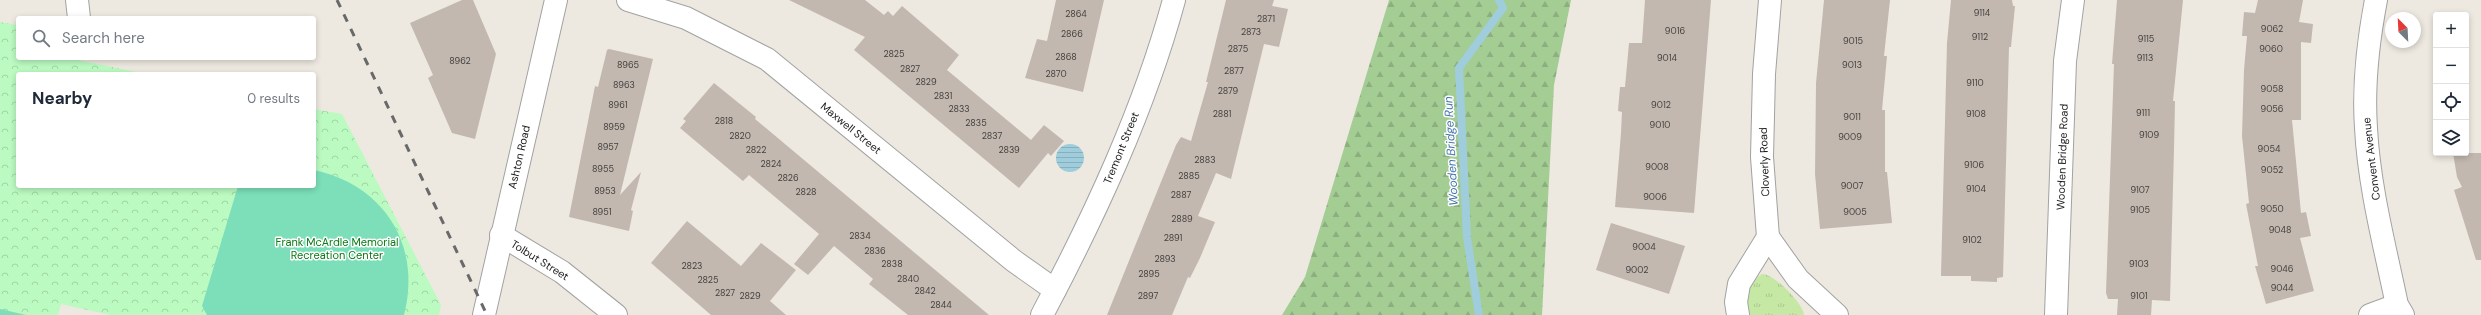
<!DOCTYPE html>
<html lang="en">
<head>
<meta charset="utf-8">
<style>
	body { margin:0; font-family:"DM Sans",sans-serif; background:#f6f6f7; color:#1f2937 }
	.controls { position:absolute; right:12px; top:12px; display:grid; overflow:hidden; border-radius:4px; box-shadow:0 2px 6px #0003 }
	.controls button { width:36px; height:36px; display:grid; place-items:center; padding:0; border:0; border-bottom:1px solid #e0e1e3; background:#fff; color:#1f2937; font:20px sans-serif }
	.compass { position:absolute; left:2385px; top:12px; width:36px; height:36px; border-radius:50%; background:#fff; box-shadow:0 2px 6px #0003; rotate:336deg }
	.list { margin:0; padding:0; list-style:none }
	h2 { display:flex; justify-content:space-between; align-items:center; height:52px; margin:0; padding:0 16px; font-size:17px }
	h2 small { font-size:13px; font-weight:400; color:#747a83 }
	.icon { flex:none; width:22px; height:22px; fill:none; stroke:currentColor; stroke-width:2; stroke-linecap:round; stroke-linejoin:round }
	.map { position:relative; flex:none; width:2481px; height:315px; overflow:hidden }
	.search { position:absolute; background:#fff; box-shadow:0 2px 6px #0003; left:16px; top:16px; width:300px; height:44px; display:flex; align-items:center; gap:10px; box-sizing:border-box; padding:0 14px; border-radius:4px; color:#747a83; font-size:15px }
	.panel { position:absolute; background:#fff; box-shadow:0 2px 6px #0003; left:16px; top:72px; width:300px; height:116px; border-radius:4px }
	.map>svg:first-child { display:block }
	.grass { fill:url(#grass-tufts) }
	.forest { fill:url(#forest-firs) }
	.park { fill:url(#park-crowns) }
	.pitch { fill:#7cdfba }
	.water { fill:url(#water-rules) }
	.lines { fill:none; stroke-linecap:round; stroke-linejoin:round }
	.stream { stroke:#9fcddc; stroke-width:8 }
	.building { fill:#c2b8b0 }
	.minor-casing { stroke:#a2a2a2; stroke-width:24 }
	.minor { stroke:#fff; stroke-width:22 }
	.rail { stroke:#696969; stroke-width:3; stroke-dasharray:8 8; stroke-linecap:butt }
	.labels { text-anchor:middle; stroke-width:3; stroke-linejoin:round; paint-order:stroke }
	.number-label { font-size:9px; fill:#454240 }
	.street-label { font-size:11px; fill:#1b1b1b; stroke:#fff }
	.park-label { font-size:11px; fill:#097915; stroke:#fff }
	.water-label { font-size:12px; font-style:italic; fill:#4777ab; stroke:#fff }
</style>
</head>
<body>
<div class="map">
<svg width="2481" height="315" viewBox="0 0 2481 315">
	<defs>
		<pattern id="grass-tufts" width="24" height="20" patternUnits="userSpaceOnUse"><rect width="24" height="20" fill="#c5e9a4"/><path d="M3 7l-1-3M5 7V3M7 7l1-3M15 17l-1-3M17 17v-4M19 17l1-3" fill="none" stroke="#a9c78d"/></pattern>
		<pattern id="forest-firs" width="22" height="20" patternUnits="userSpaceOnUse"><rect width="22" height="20" fill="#a4cd94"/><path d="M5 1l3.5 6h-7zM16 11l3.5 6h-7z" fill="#8daf7f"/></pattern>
		<pattern id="park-crowns" width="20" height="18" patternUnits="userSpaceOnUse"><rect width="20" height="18" fill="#bbfac1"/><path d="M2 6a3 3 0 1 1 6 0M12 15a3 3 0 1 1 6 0" fill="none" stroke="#a0d6a5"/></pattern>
		<pattern id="water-rules" width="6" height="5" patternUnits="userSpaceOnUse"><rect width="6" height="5" fill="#9fcddc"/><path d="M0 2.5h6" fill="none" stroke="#88afbc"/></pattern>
	</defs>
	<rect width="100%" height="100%" fill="#ede9e0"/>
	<path class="grass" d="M1762,274C1773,273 1803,303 1804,315H1750C1744,300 1747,283 1762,274Z"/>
	<path class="forest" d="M1389,0H1571L1554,85L1542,315H1282L1305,277Z"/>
	<path class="park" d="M0,22L18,25V58H68L146,74H18V186H314V109L342,114L441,305L439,315H110L61,304L58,315H0Z"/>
	<g class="pitch">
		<path d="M314,170C384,185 422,245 404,315H207L202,306L238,186H314Z"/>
		<path d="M0,309L26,315H0Z"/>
	</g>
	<circle class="water" cx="1070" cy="158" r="14"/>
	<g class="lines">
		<path class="stream" d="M1479,315L1467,237L1459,68L1503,8L1499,0"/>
	</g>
	<g class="building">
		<path d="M462,0H473L496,54L475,139L452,133L428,78L433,75L410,23Z"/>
		<path d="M789,0H865L884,15L888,11L893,16L902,6L959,55L947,70L1031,140L1044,125L1064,141L1051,156L1048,153L1019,188L854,50L865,37Z"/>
		<path d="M1056,0H1104L1083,92L1025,78L1037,39L1047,41Z"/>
		<path d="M1226,0H1274L1272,6L1288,9L1279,47L1264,44L1231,179L1216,173L1198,216L1215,222L1200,258L1190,278L1188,277L1172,315H1107L1176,145L1181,137L1191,141L1208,82H1206Z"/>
		<path d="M1645,0H1711L1694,213L1615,207L1621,133L1622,112L1618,111L1620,87H1625L1629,43H1642Z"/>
		<path d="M1824,0H1890L1884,56H1887L1882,110H1885V172H1887L1892,223L1820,229L1815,174L1816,83Z"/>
		<path d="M1951,0H2012L2013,6H2015L2011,47H2009L2003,277L1997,278V282L1971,281V276H1941L1947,43Z"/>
		<path d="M2117,0H2183L2173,101H2175L2174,149L2170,301L2152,300L2151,315H2117L2118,299H2108L2106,293L2114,64H2112Z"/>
		<path d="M2258,0H2303L2299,22L2313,24L2311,43L2301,42V120H2292L2301,213L2306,212L2311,236L2300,238L2314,291L2266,304L2255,266H2258L2246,204L2249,203L2242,136L2244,70L2247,36H2242L2244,12L2255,13Z"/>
		<path d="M609,49L653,59L620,195L641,172L631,210L633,211L629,231L569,217L595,86L598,87L607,50Z"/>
		<path d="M714,83L756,117L755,119L989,315H908L869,284L873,279L834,246L808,275L794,264L819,234L749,175L743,181L680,128L686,121L683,119Z"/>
		<path d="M2453,153H2481V260H2476L2454,190L2462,187L2457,177Z"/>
		<path d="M687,221L741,266L761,243L796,270L770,301L786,315H711L651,263Z"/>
		<path d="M1611,223L1685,246L1669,294L1596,270Z"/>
	</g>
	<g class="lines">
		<defs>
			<g id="minor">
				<path d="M77,0L79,18"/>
				<path d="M628,0L686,18L767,59L1014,261L1055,290"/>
				<path d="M2376,0C2368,42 2363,85 2366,128C2369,187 2385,247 2397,305L2403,315"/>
				<path d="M501,235L562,272L616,315"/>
				<path d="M1768,237L1798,279L1837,315"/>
				<path d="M484,315L556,0"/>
				<path d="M1042,315C1095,215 1144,110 1174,0"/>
				<path d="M1738,315L1736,302L1739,284L1768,237L1762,157L1764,74L1770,0"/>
				<path d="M2056,315L2065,61L2073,0"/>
				<path d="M2370,315L2397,305"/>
			</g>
		</defs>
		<use href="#minor" class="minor-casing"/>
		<use href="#minor" class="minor"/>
		<path class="rail" d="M337,0L487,315"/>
	</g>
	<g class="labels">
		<g class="number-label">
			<text x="1982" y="16">9114</text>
			<text x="1076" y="17">2864</text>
			<text x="1266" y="22">2871</text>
			<text x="2272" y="32">9062</text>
			<text x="1675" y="34">9016</text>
			<text x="1251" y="35">2873</text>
			<text x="1072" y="37">2866</text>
			<text x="1980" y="40">9112</text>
			<text x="2146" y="42">9115</text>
			<text x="1853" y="44">9015</text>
			<text x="1238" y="52">2875</text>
			<text x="2271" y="52">9060</text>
			<text x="894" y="57">2825</text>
			<text x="1066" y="60">2868</text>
			<text x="1667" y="61">9014</text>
			<text x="2145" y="61">9113</text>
			<text x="460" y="64">8962</text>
			<text x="628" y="68">8965</text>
			<text x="1852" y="68">9013</text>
			<text x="910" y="72">2827</text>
			<text x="1234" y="74">2877</text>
			<text x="1056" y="77">2870</text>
			<text x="926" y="85">2829</text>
			<text x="1975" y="86">9110</text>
			<text x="624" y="88">8963</text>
			<text x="2272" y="92">9058</text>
			<text x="1228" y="94">2879</text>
			<text x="943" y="99">2831</text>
			<text x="618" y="108">8961</text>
			<text x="1661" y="108">9012</text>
			<text x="959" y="112">2833</text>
			<text x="2272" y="112">9056</text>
			<text x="2143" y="116">9111</text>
			<text x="1222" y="117">2881</text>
			<text x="1976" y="117">9108</text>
			<text x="1852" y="120">9011</text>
			<text x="724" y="124">2818</text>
			<text x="976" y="126">2835</text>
			<text x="1660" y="128">9010</text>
			<text x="614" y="130">8959</text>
			<text x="2149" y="138">9109</text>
			<text x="740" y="139">2820</text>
			<text x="992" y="139">2837</text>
			<text x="1850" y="140">9009</text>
			<text x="608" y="150">8957</text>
			<text x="2269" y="152">9054</text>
			<text x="756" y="153">2822</text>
			<text x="1009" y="153">2839</text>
			<text x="1205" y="163">2883</text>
			<text x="771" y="167">2824</text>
			<text x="1974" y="168">9106</text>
			<text x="1657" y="170">9008</text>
			<text x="603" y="172">8955</text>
			<text x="2272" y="173">9052</text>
			<text x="1189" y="179">2885</text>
			<text x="788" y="181">2826</text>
			<text x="1852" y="189">9007</text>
			<text x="1976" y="192">9104</text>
			<text x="2140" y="193">9107</text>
			<text x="605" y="194">8953</text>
			<text x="806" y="195">2828</text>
			<text x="1181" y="198">2887</text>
			<text x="1655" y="200">9006</text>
			<text x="2272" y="212">9050</text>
			<text x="2140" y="213">9105</text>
			<text x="602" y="215">8951</text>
			<text x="1855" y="215">9005</text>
			<text x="1182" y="222">2889</text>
			<text x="2280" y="233">9048</text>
			<text x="860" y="239">2834</text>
			<text x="1173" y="241">2891</text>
			<text x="1972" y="243">9102</text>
			<text x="1644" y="250">9004</text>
			<text x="875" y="254">2836</text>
			<text x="1165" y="262">2893</text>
			<text x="892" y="267">2838</text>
			<text x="2139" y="267">9103</text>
			<text x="692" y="269">2823</text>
			<text x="2282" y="272">9046</text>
			<text x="1637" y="273">9002</text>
			<text x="1149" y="277">2895</text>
			<text x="908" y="282">2840</text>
			<text x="708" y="283">2825</text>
			<text x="2282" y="291">9044</text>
			<text x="925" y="294">2842</text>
			<text x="725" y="296">2827</text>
			<text x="750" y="299">2829</text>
			<text x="1148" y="299">2897</text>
			<text x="2139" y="299">9101</text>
			<text x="941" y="308">2844</text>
		</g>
		<g class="street-label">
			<text transform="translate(851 128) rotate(39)" y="4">Maxwell Street</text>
			<text transform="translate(1121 148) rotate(-68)" y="4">Tremont Street</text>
			<text transform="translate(519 157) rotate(-77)" y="4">Ashton Road</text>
			<text transform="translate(2062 157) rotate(-88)" y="4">Wooden Bridge Road</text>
			<text transform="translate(2371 159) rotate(-97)" y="4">Convent Avenue</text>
			<text transform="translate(1764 162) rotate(-92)" y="4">Cloverly Road</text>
			<text transform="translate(540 260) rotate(32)" y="4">Tolbut Street</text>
		</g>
		<g class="park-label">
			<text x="337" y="246">Frank McArdle Memorial<tspan x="337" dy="13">Recreation Center</tspan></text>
		</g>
		<g class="water-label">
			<text transform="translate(1451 151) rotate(-93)" y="4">Wooden Bridge Run</text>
		</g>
	</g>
</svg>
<div class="controls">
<button>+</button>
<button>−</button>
<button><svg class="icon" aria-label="locate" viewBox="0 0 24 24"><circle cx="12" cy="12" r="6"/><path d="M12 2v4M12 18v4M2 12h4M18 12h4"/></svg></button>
<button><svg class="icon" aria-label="layers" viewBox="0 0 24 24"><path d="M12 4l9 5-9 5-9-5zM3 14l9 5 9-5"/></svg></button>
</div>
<svg class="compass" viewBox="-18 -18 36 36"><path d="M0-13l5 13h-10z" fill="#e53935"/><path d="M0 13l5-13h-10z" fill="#747a83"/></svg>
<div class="search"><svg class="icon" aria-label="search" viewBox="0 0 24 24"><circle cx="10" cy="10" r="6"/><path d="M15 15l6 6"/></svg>Search here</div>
<section class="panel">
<h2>Nearby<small>0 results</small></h2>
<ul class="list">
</ul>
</section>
</div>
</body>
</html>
